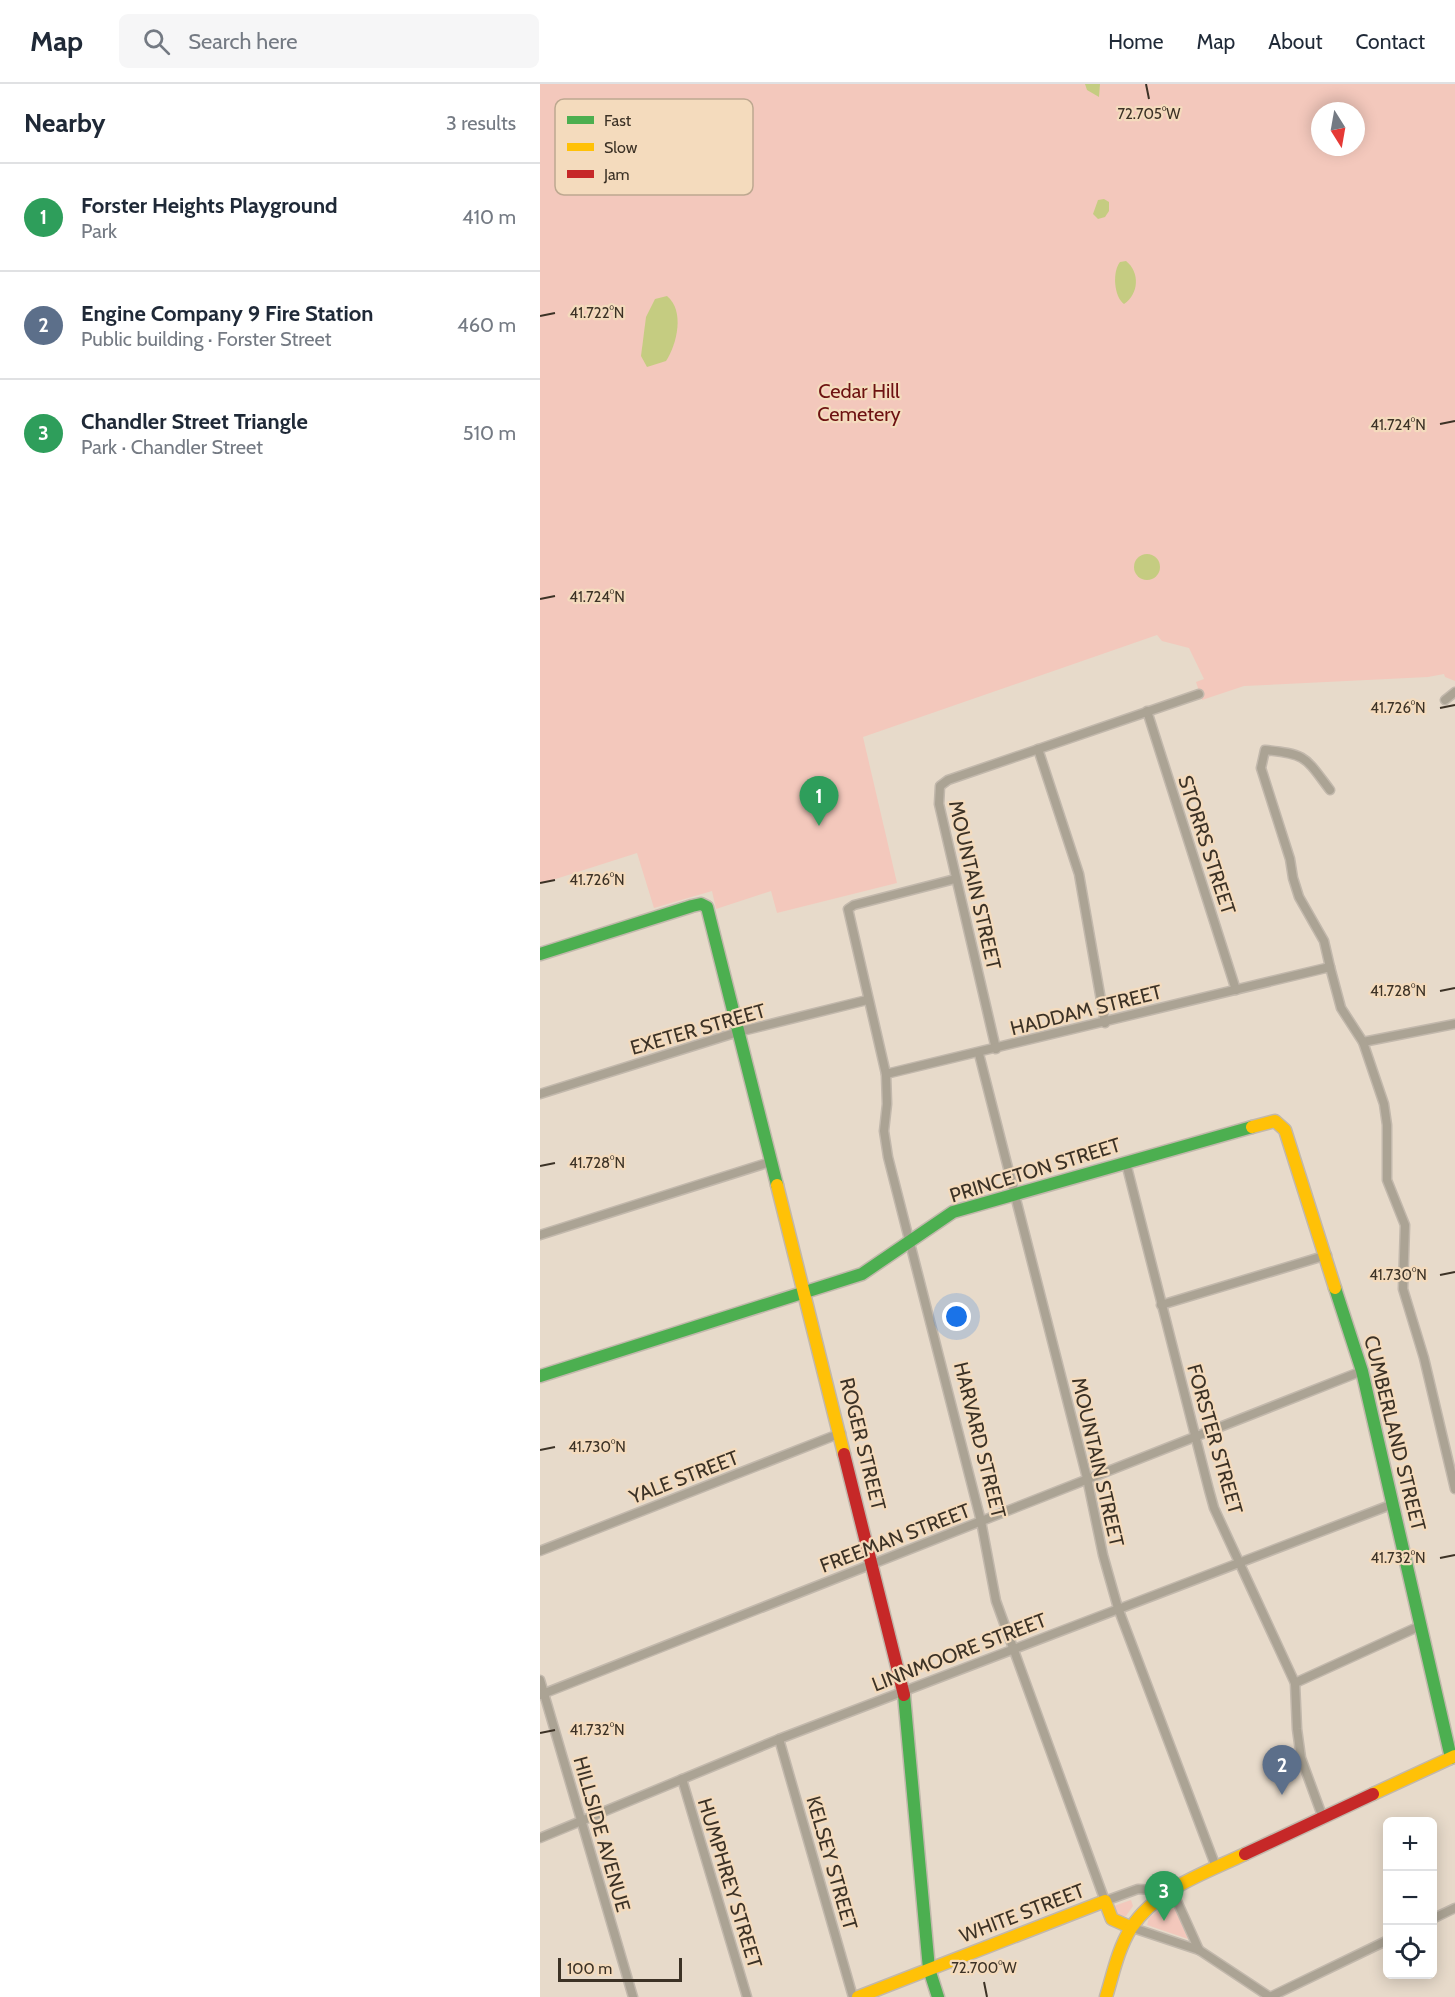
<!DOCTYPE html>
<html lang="en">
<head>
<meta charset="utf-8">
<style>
	body { margin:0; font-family:Cabin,sans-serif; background:#f6f6f7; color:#1f2937 }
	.controls { position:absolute; right:18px; bottom:18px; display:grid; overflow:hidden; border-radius:9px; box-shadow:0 3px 15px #0003 }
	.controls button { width:54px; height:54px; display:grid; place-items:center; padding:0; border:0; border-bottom:2px solid #e0e1e3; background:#fff; color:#1f2937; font:30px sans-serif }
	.compass { position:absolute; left:771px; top:18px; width:54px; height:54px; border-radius:50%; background:#fff; box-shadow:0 3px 15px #0003; rotate:169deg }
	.scale { position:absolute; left:18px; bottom:15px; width:124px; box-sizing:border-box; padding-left:6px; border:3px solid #3c3226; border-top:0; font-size:16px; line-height:21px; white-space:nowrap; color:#3c3226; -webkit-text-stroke:4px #f4dbbd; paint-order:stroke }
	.you { position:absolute; left:417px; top:1233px; width:21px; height:21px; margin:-15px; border:4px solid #fff; border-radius:50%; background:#1a73e8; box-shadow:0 0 0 9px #1a73e833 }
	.badge { display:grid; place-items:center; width:39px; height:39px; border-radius:50%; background:#1a73e8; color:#fff; font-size:20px; font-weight:700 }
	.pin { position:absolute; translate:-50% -50px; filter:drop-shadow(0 2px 3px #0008) }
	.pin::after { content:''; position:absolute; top:32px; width:21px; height:18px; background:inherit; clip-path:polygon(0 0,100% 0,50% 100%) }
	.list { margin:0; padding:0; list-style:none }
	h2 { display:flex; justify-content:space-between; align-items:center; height:78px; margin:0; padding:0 24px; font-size:26px }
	h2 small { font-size:20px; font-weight:400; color:#747a83 }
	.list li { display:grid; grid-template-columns:39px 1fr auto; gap:18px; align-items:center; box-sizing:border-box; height:108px; padding:0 24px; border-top:2px solid #e0e1e3 }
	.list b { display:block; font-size:22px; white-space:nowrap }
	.list p { margin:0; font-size:20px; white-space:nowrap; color:#747a83 }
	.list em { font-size:20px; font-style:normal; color:#747a83 }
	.icon { flex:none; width:33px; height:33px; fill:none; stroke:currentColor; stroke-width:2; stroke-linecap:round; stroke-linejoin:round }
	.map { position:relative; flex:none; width:915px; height:1913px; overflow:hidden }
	header { display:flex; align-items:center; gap:36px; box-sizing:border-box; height:84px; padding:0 30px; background:#fff; border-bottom:2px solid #e0e1e3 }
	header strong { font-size:28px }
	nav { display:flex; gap:33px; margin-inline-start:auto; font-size:21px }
	.search { width:420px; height:54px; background:#f6f6f7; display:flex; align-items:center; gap:15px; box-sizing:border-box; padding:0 21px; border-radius:9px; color:#747a83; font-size:22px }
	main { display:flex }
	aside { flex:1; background:#fff }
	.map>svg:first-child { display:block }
	.green { fill:#f3c8bc; fill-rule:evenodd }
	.water { fill:#c5cc81 }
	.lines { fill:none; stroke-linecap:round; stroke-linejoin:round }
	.street-casing { stroke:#c2b8ac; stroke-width:11 }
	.fast-casing { stroke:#c2b8ac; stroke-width:15 }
	.slow-casing { stroke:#c2b8ac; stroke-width:15 }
	.jam-casing { stroke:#c2b8ac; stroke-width:15 }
	.street { stroke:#aba394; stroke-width:8 }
	.fast { stroke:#4caf50; stroke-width:12 }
	.slow { stroke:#ffc107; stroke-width:12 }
	.jam { stroke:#c62828; stroke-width:12 }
	.ticks { fill:none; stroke:#3c3226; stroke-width:2 }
	.labels { text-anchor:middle; stroke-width:4.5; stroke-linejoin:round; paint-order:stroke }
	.park-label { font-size:20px; fill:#6d1211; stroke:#f4dbbd }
	.street-label { font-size:20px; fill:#3c3226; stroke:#f4dbbd }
	.key { fill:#f4dbbd; stroke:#bda890; stroke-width:1.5 }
	.key-label { font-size:16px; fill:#3c3226 }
	.ticks-label { font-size:15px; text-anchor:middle; fill:#3c3226; stroke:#f4dbbd; stroke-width:4.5; stroke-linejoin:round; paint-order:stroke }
</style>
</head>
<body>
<header>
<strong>Map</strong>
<div class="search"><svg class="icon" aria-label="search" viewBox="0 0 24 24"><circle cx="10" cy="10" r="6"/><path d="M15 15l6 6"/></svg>Search here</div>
<nav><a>Home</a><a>Map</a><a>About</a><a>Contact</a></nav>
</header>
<main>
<aside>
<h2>Nearby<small>3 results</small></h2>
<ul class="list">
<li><span class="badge" style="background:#2e9e5b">1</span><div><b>Forster Heights Playground</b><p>Park</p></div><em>410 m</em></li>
<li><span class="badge" style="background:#5c6f8a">2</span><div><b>Engine Company 9 Fire Station</b><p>Public building · Forster Street</p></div><em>460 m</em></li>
<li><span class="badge" style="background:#2e9e5b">3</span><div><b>Chandler Street Triangle</b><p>Park · Chandler Street</p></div><em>510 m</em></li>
</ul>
</aside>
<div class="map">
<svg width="915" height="1913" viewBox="0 0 915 1913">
	<rect width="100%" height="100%" fill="#e7daca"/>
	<g class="green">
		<path d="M0,0H915V597L905,593L904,590L888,593L704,602L662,616L656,598L664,595L649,564L622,557L617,551L323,653L357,799L237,829L231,807L176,825L172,807L114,824L97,769L0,800ZM780,27H816V63H780Z"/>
		<path d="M591,1816L593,1822L586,1832L578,1833L574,1822Z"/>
		<path d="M627,1819L634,1822L648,1855L607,1841L609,1834Z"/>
	</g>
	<g class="water">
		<path d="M545,0H560L559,13L547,6Z"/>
		<path d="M564,115L569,118V127L565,133L558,135L553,130L558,116Z"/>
		<path d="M586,177C600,188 599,210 584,220C574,213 572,188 580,178Z"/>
		<path d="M127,212C145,227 137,260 126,277L107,283L101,272L106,233L115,215Z"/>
		<circle cx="607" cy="483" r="13"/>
	</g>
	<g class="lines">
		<defs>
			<g id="street">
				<path d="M905,616L915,608"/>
				<path d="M607,627L696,906"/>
				<path d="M498,665L539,790L565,939"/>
				<path d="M415,795L314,821L308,825L346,990L347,1020L344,1047L348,1073L441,1437L456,1517L565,1817L598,1805L628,1807L636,1815L659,1866"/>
				<path d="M790,883L784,857L759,813L753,794L750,775L721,684L725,666C767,670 765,673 790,706"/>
				<path d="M823,958L915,940"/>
				<path d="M456,965L399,720L400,702L408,696L659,610"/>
				<path d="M439,970L547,1394L563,1471L578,1524L676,1783"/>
				<path d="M346,990L790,883L801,924L823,958L844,1020L847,1041V1096L865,1141L863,1205L884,1274L915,1405"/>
				<path d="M0,1010L198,948L327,916"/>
				<path d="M586,1079L669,1406L674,1424L755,1599L757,1645L761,1674L783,1734"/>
				<path d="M0,1151L230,1078"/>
				<path d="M621,1221L787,1171"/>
				<path d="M0,1467L301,1349"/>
				<path d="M0,1596L93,1913"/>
				<path d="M755,1599L882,1541"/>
				<path d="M0,1611L822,1287"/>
				<path d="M239,1655L313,1913"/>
				<path d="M142,1695L207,1913"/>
				<path d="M0,1754L239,1655L853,1420"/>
				<path d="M892,1835L915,1824"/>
				<path d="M590,1843L659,1866L730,1913"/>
				<path d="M730,1913L848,1856"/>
			</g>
			<g id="fast">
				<path d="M0,870L152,822L161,820L167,823L237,1101"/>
				<path d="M795,1204L822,1287L911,1674"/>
				<path d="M0,1292L322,1190L413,1128L712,1043"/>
				<path d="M364,1611L389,1885L398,1913"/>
			</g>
			<g id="slow">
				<path d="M712,1043L735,1037L745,1046L795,1204"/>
				<path d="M237,1101L304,1370"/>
				<path d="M833,1710L915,1672"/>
				<path d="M318,1913L565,1817L572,1835L590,1843"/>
				<path d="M566,1913C573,1890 578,1865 591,1844C616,1805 665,1789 705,1770"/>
			</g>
			<g id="jam">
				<path d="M304,1370L364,1611"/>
				<path d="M705,1770L833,1710"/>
			</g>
		</defs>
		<use href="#street" class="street-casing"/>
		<use href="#fast" class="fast-casing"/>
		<use href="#slow" class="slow-casing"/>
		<use href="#jam" class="jam-casing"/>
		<use href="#street" class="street"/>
		<use href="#fast" class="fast"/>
		<use href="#slow" class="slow"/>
		<use href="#jam" class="jam"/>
	</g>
	<path class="ticks" d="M606,0L609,15M0,232L15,229M900,340L915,337M0,515L15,512M900,624L915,621M0,799L15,796M900,907L915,904M0,1082L15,1079M900,1191L915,1188M0,1366L15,1363M900,1474L915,1471M0,1649L15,1646M444,1898L447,1913"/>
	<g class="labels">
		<g class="park-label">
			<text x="319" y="314">Cedar Hill<tspan x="319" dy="23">Cemetery</tspan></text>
		</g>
		<g class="street-label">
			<text transform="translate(667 761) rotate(72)" y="7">STORRS STREET</text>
			<text transform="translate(435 801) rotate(77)" y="7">MOUNTAIN STREET</text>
			<text transform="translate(546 926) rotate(-14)" y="7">HADDAM STREET</text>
			<text transform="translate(158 945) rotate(-16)" y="7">EXETER STREET</text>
			<text transform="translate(495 1086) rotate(-17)" y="7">PRINCETON STREET</text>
			<text transform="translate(855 1349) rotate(76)" y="7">CUMBERLAND STREET</text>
			<text transform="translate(675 1355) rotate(74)" y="7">FORSTER STREET</text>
			<text transform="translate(440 1356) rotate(76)" y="7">HARVARD STREET</text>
			<text transform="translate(323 1360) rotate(76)" y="7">ROGER STREET</text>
			<text transform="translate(558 1378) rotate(77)" y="7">MOUNTAIN STREET</text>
			<text transform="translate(144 1393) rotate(-21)" y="7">YALE STREET</text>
			<text transform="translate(355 1454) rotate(-21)" y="7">FREEMAN STREET</text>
			<text transform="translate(419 1568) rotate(-21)" y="7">LINNMOORE STREET</text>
			<text transform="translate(62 1750) rotate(74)" y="7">HILLSIDE AVENUE</text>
			<text transform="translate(292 1779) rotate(74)" y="7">KELSEY STREET</text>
			<text transform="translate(190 1799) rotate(73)" y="7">HUMPHREY STREET</text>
			<text transform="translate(482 1829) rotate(-21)" y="7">WHITE STREET</text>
		</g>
	</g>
	<rect x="15" y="15" width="198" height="96" rx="9" class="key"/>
	<rect x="27" y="32" width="27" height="8" fill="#4caf50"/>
	<rect x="27" y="59" width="27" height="8" fill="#ffc107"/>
	<rect x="27" y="86" width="27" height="8" fill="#c62828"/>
	<g class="key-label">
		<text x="64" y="42">Fast</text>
		<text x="64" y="69">Slow</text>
		<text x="64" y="96">Jam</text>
	</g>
	<g class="ticks-label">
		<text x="609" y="35">72.705°W</text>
		<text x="57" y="234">41.722°N</text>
		<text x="858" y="346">41.724°N</text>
		<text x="57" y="518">41.724°N</text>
		<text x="858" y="629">41.726°N</text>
		<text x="57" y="801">41.726°N</text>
		<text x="858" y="912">41.728°N</text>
		<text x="57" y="1084">41.728°N</text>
		<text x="858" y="1196">41.730°N</text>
		<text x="57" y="1368">41.730°N</text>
		<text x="858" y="1479">41.732°N</text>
		<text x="57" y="1651">41.732°N</text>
		<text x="444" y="1889">72.700°W</text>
	</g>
</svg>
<div class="controls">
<button>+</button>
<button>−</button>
<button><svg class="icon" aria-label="locate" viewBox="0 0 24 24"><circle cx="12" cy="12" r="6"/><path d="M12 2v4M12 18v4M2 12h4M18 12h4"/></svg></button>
</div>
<svg class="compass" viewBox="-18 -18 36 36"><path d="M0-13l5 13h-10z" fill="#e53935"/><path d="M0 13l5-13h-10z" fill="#747a83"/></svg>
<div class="scale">100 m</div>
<div class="you"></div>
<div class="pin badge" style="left:279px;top:742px;background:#2e9e5b">1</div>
<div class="pin badge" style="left:742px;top:1711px;background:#5c6f8a">2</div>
<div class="pin badge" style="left:624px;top:1837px;background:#2e9e5b">3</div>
</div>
</main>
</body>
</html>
